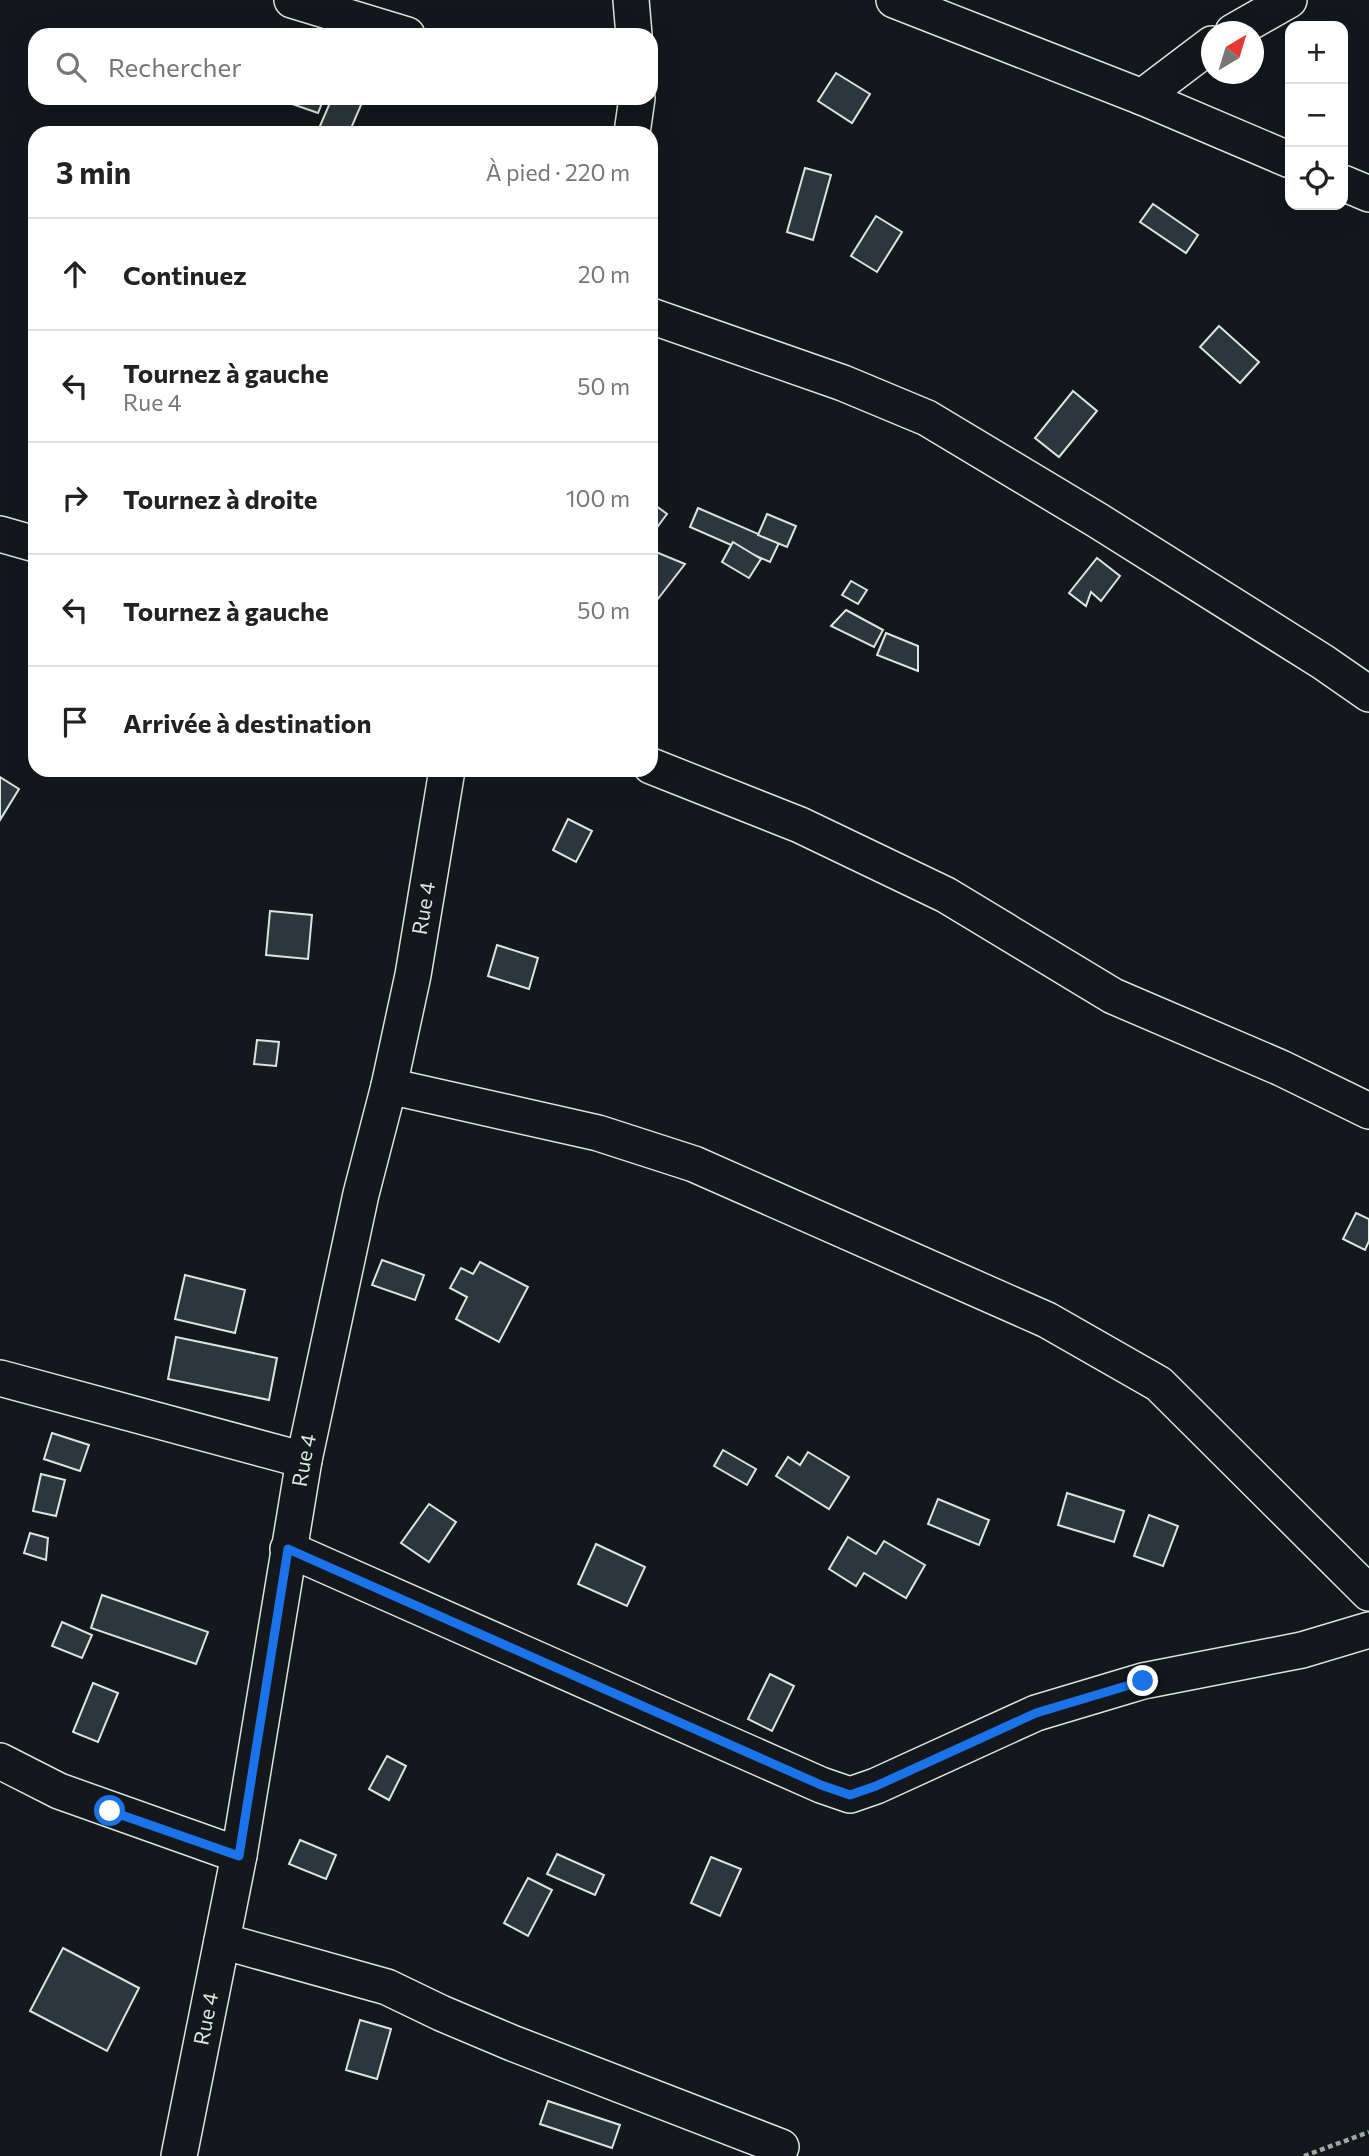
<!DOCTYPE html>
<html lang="fr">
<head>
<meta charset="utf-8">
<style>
	body { margin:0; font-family:Commissioner,sans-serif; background:#f6f6f6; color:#222 }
	.controls { position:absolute; right:21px; top:21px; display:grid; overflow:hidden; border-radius:14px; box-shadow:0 7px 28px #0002 }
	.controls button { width:63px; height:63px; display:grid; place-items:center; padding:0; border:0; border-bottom:2px solid #e0e0e0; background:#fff; color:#222; font:35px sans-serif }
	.compass { position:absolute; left:1201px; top:21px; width:63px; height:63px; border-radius:50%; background:#fff; box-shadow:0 7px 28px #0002; rotate:38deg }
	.stop { position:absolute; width:21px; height:21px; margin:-16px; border:5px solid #1a73e8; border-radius:50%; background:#fff }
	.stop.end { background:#1a73e8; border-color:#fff; box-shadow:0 2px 7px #0008 }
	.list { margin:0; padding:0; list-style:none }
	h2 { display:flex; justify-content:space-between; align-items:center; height:91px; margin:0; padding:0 28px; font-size:30px }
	h2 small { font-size:23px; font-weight:400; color:#767676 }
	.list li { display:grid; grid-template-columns:46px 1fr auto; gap:21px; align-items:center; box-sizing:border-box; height:112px; padding:0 28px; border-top:2px solid #e0e0e0 }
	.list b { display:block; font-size:26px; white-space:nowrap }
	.list p { margin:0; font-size:23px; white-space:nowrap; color:#767676 }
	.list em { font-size:23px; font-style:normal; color:#767676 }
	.icon { flex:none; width:38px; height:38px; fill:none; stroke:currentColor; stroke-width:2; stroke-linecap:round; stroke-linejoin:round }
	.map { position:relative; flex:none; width:1369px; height:2156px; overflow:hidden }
	.search { position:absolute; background:#fff; box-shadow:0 7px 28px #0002; left:28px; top:28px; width:630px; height:77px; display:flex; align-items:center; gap:18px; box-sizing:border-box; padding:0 24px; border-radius:21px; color:#767676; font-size:26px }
	.panel { position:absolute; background:#fff; box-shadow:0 7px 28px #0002; left:28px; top:126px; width:630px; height:651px; border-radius:21px }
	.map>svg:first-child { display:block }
	.building { fill:#2c363c; stroke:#d8e6dc; stroke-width:2 }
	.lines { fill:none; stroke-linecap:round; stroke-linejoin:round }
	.minor-casing { stroke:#d8e6dc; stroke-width:38 }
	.path { stroke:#9da8a2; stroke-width:4.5; stroke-dasharray:5 3.5; stroke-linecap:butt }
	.minor { stroke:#14181c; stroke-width:35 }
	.route { stroke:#1a73e8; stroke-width:9 }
	.labels { text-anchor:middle; stroke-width:5; stroke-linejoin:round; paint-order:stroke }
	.street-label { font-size:21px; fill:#d8e6dc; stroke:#14181c }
</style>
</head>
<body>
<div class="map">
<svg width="1369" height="2156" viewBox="0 0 1369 2156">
	<rect width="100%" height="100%" fill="#14181c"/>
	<g class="building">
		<path d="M836,73L870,94L852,123L818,101Z"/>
		<path d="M275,98H324L318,113Z"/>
		<path d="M332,98H364L349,133H317Z"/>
		<path d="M805,168L831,175L813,240L787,232Z"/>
		<path d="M1153,204L1198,235L1186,253L1140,222Z"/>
		<path d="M876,216L902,232L877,272L851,256Z"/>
		<path d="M1219,326L1259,362L1240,383L1200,347Z"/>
		<path d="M1073,391L1097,411L1059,457L1035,438Z"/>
		<path d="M651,502L667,514L655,530L651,529Z"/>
		<path d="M698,508L779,543L770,562L690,527Z"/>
		<path d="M767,514L796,526L787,547L758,535Z"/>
		<path d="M733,542L761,559L749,578L722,562Z"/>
		<path d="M651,550L685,564L657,600L651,597Z"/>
		<path d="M1097,558L1120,576L1101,601L1091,592L1086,606L1069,593Z"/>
		<path d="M851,581L867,590L858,604L842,595Z"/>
		<path d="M846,610L883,630L874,647L831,626Z"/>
		<path d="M886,633L918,646V671L877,655Z"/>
		<path d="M0,777L19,789L0,820Z"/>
		<path d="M568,819L592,831L576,862L553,850Z"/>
		<path d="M270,911L312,915L308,959L266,955Z"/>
		<path d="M497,945L538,958L529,989L488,976Z"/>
		<path d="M257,1040L279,1042L276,1066L254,1064Z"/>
		<path d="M1356,1213L1369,1219V1241L1365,1250L1343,1239Z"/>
		<path d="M382,1260L424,1275L415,1300L372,1285Z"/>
		<path d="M480,1262L528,1287L499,1342L456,1319L467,1297L450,1288L461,1268L473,1274Z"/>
		<path d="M185,1275L245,1290L235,1333L175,1319Z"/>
		<path d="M176,1337L277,1358L269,1400L168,1379Z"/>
		<path d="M52,1433L89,1445L80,1471L44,1459Z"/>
		<path d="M723,1450L756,1469L747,1485L714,1466Z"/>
		<path d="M808,1452L849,1477L829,1509L776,1476L788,1457L800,1465Z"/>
		<path d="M41,1474L65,1480L56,1516L33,1511Z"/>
		<path d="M1067,1493L1124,1511L1114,1542L1058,1525Z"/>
		<path d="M938,1499L989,1520L979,1545L928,1524Z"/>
		<path d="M429,1504L456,1522L429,1562L401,1543Z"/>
		<path d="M1149,1515L1178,1526L1163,1566L1134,1556Z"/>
		<path d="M30,1533L48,1538L46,1560L24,1553Z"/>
		<path d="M848,1537L876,1554L884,1541L925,1565L906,1598L864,1573L856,1586L829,1569Z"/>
		<path d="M596,1544L645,1567L627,1606L578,1584Z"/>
		<path d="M102,1595L208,1632L196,1664L91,1628Z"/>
		<path d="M62,1622L92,1635L82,1658L52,1646Z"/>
		<path d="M770,1674L794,1686L772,1731L748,1719Z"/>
		<path d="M93,1683L118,1693L98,1742L73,1732Z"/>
		<path d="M387,1756L406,1766L389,1800L369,1789Z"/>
		<path d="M300,1840L336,1855L326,1879L289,1864Z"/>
		<path d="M557,1854L604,1875L595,1895L547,1874Z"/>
		<path d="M711,1857L741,1869L720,1916L691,1903Z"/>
		<path d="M528,1878L552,1890L528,1936L504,1923Z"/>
		<path d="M63,1948L139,1988L107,2051L30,2011Z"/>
		<path d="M360,2020L391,2029L377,2079L346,2070Z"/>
		<path d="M548,2101L620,2125L612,2148L540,2124Z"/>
	</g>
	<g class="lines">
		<defs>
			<g id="minor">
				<path d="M292,0L407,35"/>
				<path d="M631,0L634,35"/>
				<path d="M894,0L1142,97L1290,160"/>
				<path d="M1233,32L1289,0"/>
				<path d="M1142,97L1212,44"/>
				<path d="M632,133L637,98"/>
				<path d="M1343,183L1369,194"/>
				<path d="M651,316L843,383L927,418L1097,520L1323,662L1369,694"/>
				<path d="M0,534L35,544"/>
				<path d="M651,766L800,825L946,895L1113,996L1281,1068L1369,1111"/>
				<path d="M389,1086L598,1133L694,1164L1047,1320L1159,1384L1369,1593"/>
				<path d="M0,1378L304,1460"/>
				<path d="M288,1549L821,1785L850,1795L876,1786L1036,1713L1143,1681L1302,1650L1369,1630"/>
				<path d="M0,1761L59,1791L239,1855"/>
				<path d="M222,1941L387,1987L441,2013L512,2043L781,2147"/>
				<path id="s1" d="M179,2156L239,1855L304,1460L361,1194L389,1086L413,975L447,770"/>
			</g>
		</defs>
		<use href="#minor" class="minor-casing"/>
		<path class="path" d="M1304,2156L1369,2132"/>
		<use href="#minor" class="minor"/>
	</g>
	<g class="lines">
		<path class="route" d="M110,1811L239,1856L288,1549L821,1785L850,1795L876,1786L1036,1713L1143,1681"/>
	</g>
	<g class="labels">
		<g class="street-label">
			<text dy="7" stroke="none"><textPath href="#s1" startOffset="1272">Rue 4</textPath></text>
			<text dy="7" stroke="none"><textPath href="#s1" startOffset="707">Rue 4</textPath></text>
			<text dy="7" stroke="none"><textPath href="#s1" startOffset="140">Rue 4</textPath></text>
		</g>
	</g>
</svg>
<div class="controls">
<button>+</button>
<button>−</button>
<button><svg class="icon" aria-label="locate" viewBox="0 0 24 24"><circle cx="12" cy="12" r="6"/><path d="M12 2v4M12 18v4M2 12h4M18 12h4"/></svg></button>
</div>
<svg class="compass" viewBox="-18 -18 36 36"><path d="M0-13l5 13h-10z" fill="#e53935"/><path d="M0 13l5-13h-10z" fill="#767676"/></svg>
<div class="stop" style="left:110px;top:1811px"></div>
<div class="stop end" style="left:1143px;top:1681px"></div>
<div class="search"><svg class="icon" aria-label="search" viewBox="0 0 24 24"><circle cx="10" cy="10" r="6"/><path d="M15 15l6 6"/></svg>Rechercher</div>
<section class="panel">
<h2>3 min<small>À pied · 220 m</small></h2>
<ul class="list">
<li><svg class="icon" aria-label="ahead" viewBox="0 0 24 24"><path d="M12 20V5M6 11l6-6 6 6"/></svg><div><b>Continuez</b></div><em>20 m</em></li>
<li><svg class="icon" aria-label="left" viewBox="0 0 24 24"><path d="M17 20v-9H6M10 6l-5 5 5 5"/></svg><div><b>Tournez à gauche</b><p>Rue 4</p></div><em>50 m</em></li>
<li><svg class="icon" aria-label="right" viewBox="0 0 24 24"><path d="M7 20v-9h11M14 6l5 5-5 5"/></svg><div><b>Tournez à droite</b></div><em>100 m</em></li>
<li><svg class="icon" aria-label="left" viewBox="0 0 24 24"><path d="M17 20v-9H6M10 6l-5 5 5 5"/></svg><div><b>Tournez à gauche</b></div><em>50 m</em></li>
<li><svg class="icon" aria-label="arrive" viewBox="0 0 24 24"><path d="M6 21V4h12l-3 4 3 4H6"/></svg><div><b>Arrivée à destination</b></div></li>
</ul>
</section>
</div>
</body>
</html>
